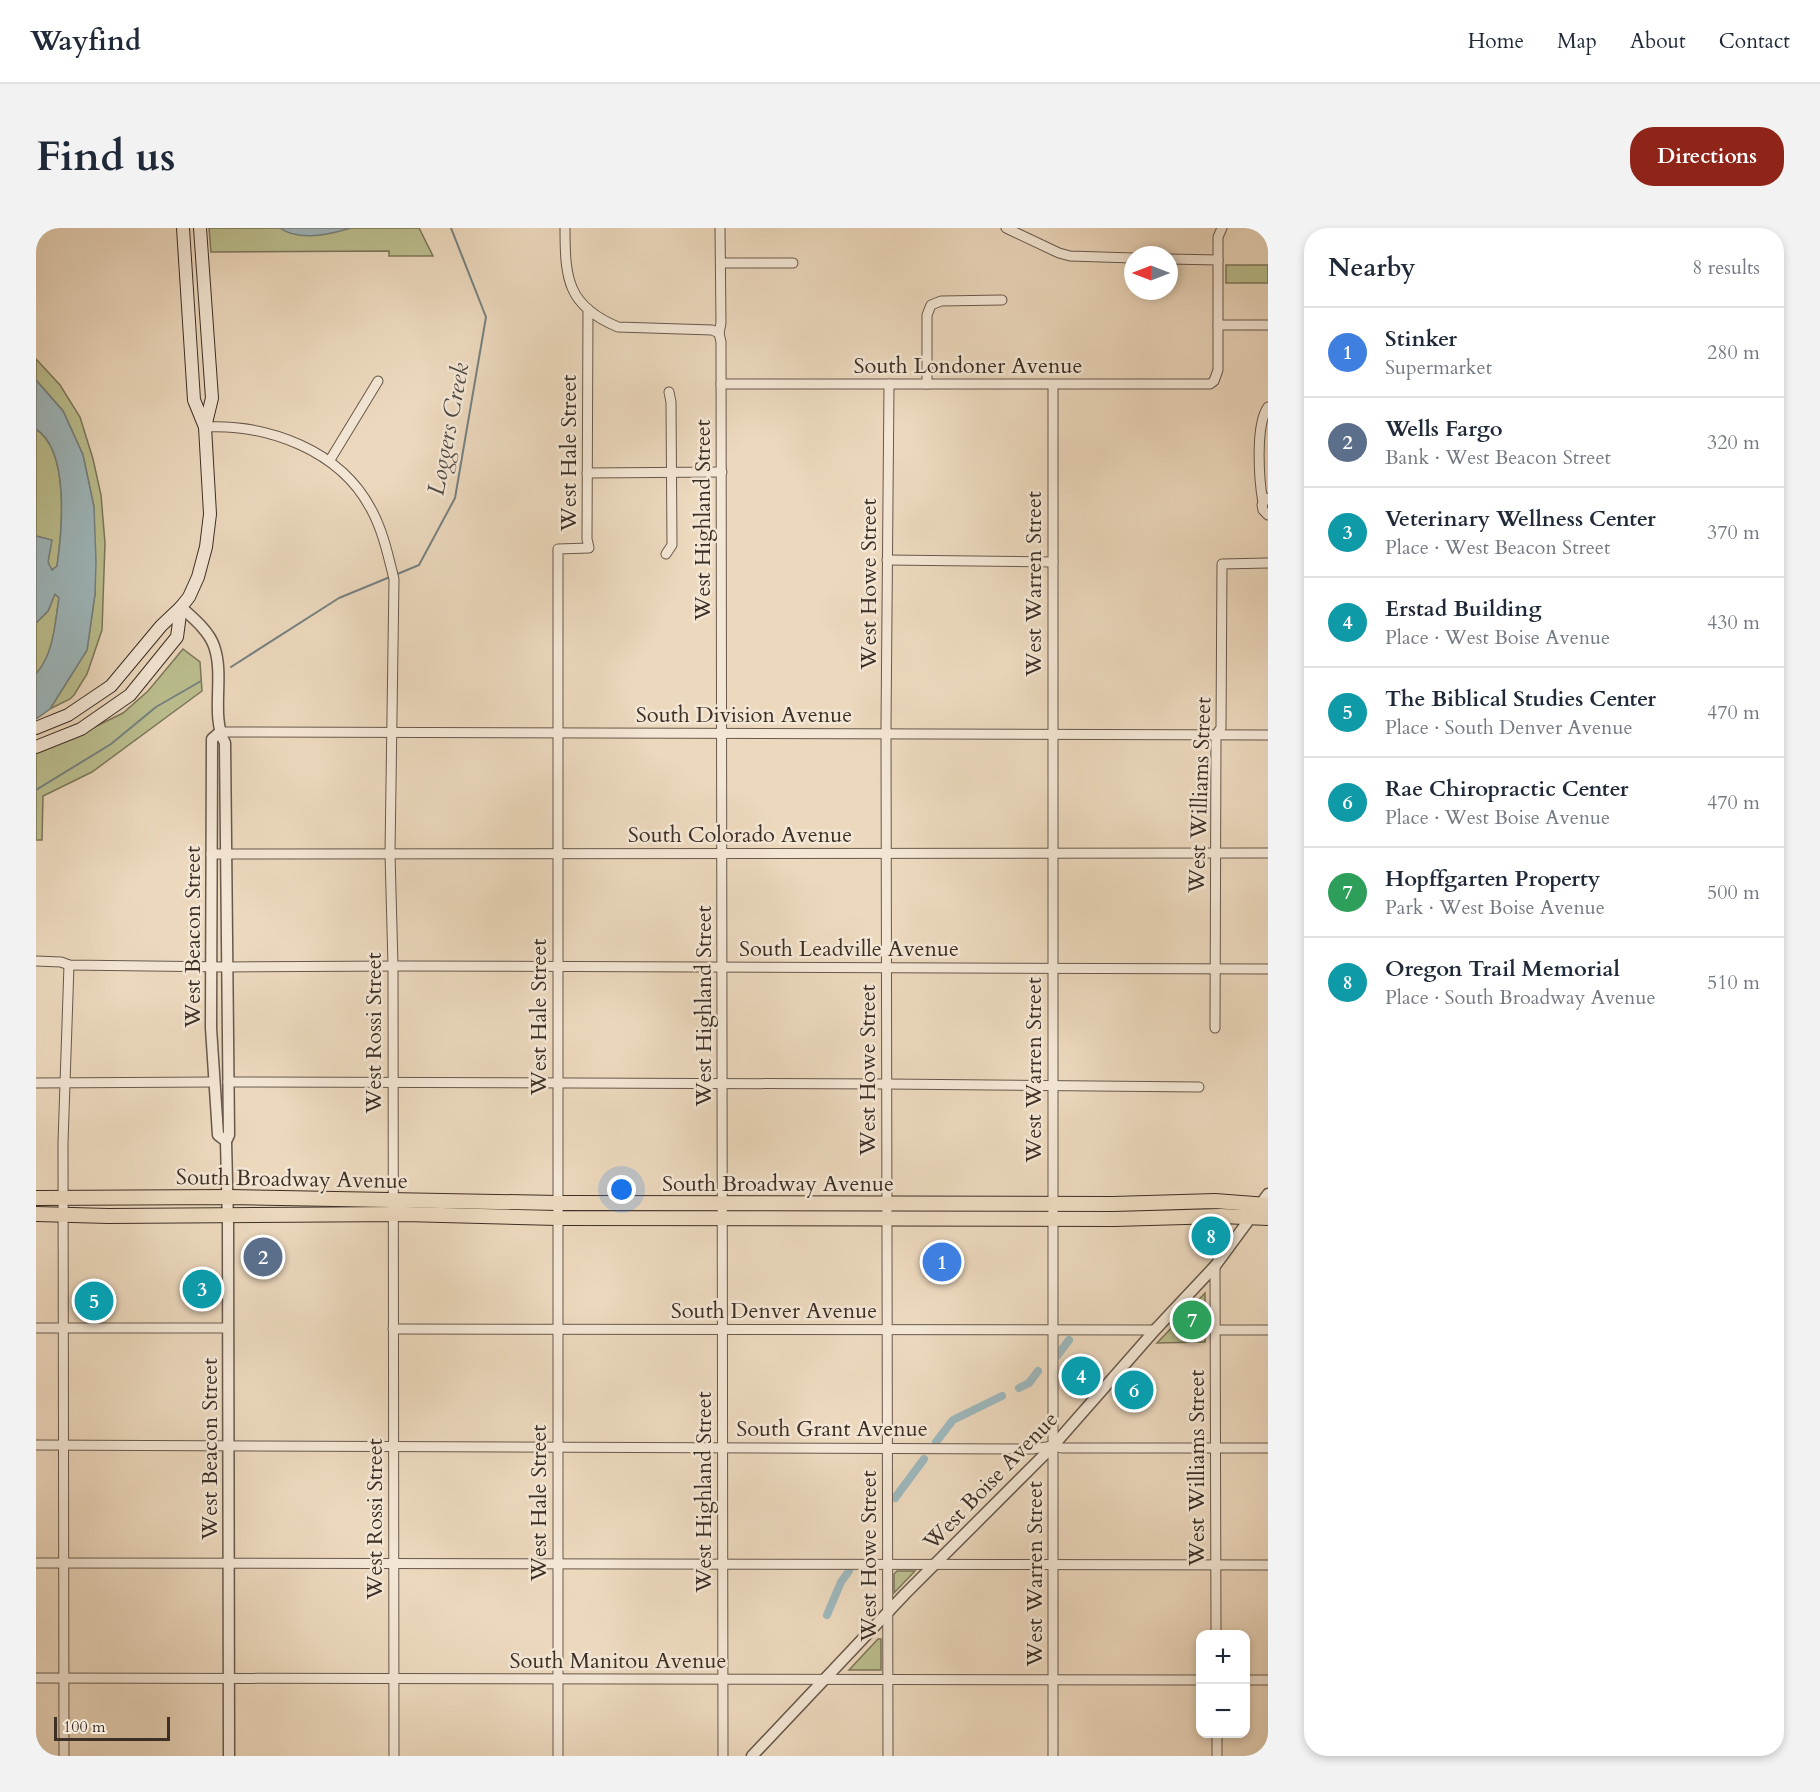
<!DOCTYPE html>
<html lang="en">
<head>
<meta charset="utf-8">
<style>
	body { margin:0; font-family:Cardo,serif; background:#f2f2f3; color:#1f2937 }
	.controls { position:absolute; right:18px; bottom:18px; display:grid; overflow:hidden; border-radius:12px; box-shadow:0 3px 9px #0003 }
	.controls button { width:54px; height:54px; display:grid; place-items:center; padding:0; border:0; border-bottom:2px solid #e0e1e3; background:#fff; color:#1f2937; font:30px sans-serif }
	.compass { position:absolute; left:1088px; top:18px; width:54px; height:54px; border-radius:50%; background:#fff; box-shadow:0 3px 9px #0003; rotate:270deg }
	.scale { position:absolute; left:18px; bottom:15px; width:116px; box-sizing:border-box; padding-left:6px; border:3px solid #3c2f26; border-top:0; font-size:16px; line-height:21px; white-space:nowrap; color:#3c2f26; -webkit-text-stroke:4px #f3e6d4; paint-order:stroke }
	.you { position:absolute; left:586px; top:962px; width:21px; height:21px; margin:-15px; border:4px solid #fff; border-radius:50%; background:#1a73e8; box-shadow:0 0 0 9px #1a73e833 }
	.badge { display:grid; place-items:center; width:39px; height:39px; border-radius:50%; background:#8f2418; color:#fff; font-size:20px; font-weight:700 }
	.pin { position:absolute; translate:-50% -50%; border:3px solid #fff; box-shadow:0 2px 6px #0006 }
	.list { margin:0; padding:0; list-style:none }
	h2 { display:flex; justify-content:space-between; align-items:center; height:78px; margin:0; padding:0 24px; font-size:26px }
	h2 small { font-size:20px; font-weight:400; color:#747a83 }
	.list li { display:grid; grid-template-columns:39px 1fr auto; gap:18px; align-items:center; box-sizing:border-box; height:90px; padding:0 24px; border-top:2px solid #e0e1e3 }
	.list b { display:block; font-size:22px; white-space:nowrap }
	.list p { margin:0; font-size:20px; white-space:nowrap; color:#747a83 }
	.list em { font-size:20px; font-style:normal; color:#747a83 }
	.map { position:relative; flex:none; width:1232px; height:1528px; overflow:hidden; border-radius:24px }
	header { display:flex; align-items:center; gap:36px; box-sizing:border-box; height:84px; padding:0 30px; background:#fff; border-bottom:2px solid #e0e1e3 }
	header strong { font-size:28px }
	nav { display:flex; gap:33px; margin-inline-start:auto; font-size:21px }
	.intro { display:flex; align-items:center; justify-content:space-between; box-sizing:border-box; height:144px; padding:0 36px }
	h1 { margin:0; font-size:42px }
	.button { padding:15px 27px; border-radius:24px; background:#8f2418; color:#fff; font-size:21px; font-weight:700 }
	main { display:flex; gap:36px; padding:0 36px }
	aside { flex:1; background:#fff; border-radius:24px; box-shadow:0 3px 9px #0003 }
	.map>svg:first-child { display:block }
	.green { fill:#bbbe8e; stroke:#7c765a; stroke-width:1.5 }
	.water { fill:#9db7bc; stroke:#768180; stroke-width:1.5 }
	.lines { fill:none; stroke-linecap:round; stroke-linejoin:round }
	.stream { stroke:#768180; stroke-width:2 }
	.canal { stroke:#9db7bc; stroke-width:8 }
	.minor-casing { stroke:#68594c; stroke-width:11 }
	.tertiary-casing { stroke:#68594c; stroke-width:13 }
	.secondary-casing { stroke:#3c2f26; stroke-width:14 }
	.primary-casing { stroke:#3c2f26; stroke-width:16 }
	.minor { stroke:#f3e6d4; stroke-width:9 }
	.tertiary { stroke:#f3e6d4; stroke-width:10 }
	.secondary { stroke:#f3e6d4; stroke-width:12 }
	.primary { stroke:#ecd8bd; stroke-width:14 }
	.labels { text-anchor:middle; stroke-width:5; stroke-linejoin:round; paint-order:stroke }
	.street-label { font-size:22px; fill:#3c2f26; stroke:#f3e6d4 }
	.water-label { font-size:24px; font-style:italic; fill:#4f4a44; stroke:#f3e6d4 }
</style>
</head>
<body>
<header>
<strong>Wayfind</strong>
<nav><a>Home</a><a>Map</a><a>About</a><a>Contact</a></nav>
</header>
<div class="intro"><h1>Find us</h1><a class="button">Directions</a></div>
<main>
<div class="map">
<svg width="1232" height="1528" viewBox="0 0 1232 1528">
	<rect width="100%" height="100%" fill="#ecd8bd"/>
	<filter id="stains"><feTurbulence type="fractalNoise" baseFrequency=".00333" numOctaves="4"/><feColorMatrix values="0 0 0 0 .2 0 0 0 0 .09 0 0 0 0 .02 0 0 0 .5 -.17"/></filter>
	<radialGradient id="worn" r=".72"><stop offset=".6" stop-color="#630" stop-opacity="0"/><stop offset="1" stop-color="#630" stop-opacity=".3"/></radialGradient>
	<g class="green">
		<path d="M173,0H383L397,28H353V23L175,24Z"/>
		<rect x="1190" y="37" width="42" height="18"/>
		<path d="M0,131L24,157L44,189L57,231L65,267L69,315L66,402L51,446L38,467L34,471L14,481L51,422L59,366L58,279L47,227L27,183L0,152Z"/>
		<path d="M0,201C34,223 26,303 21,339L15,342L12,334L15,312L0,308Z"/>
		<path d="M19,366L23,370C19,395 18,426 0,446V395L12,383Z"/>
		<path d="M147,421L164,434L166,463L56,544L7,568L6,612H0V524L30,513L87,485L112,463Z"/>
		<path d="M1169,1065V1114L1121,1115Z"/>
		<path d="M861,1343H879L858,1365V1346Z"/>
		<path d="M842,1411H845V1442H813Z"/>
	</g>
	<g class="water">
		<path d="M244,0H315C295,6 263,14 244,0Z"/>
		<path d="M0,152L27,183L47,227L58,279L60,334L59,366L51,422L14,481L0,491V446C18,426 19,395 23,370L19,366L12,383L0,395V308L16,312L12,334L16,342L21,338C26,303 34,223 0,201Z"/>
	</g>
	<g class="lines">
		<g class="stream">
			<path d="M359,347L383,337L419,270L450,89L415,0"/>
			<path d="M195,439L303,370L354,349"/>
			<path d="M0,562L75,516L120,479L165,453"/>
		</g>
		<g class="canal">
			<path d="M1021,1128L1033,1112"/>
			<path d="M983,1160L993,1155L1002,1143"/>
			<path d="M900,1214L917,1192L966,1168"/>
			<path d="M859,1270L888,1231"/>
			<path d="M791,1387L805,1354L813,1343"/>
		</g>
		<defs>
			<g id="minor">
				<path d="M529,0C529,50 531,78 582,99L676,102L683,105"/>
				<path d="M684,0L685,95L683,105L685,114L687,1528"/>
				<path d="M970,0L1023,25L1034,28L1097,30"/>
				<path d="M1133,31L1182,32"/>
				<path d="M685,35H757"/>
				<path d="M1182,97H1232"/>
				<path d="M685,156H1174L1178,153L1182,142V9L1186,0"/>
				<path d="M891,156V87L895,77L905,73L966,72"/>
				<path d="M1017,157V1528"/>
				<path d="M169,199C232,196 304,222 335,281C347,303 352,327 358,351L354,625L357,738L358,1528"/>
				<path d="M294,232L342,153"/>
				<path d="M551,245L686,244"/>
				<path d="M1230,270L1226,277L1227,282L1232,287"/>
				<path d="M1227,275C1223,252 1219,197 1232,179"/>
				<path d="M630,326L636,317L635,174L633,164"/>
				<path d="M851,332L1017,334"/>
				<path d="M184,504L1232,507"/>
				<path d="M175,626L1232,625"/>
				<path d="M0,733L25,734L33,737L191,739L366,738L1232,741"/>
				<path d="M1179,800L1180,507L1185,500L1186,336L1232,335"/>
				<path d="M192,854L851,856L1163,859"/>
				<path d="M0,855L178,854"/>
				<path d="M1179,1038L1180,1406"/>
				<path d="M0,1100H192"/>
				<path d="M357,1101L1119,1102"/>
				<path d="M1179,1102H1232"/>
				<path d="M0,1217L996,1221L1017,1218L1026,1220H1232"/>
				<path d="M0,1335L1232,1337"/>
				<path d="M0,1450L1164,1452"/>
				<path d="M1210,1452H1232"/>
				<path d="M1181,1506V1528"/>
				<path d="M28,1528L27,915L33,737"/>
				<path d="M522,1528V321L553,320L551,311L552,81"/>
				<path d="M852,1528L850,498L853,156"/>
			</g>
			<g id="tertiary">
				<path d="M145,379C157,390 173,403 178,418C189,449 174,487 189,515L193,907L190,913L192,997L193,1528"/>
				<path d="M184,504L176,511L175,800L182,907L190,913"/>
				<path d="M716,1528L869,1366L1017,1218L1119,1102L1179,1038L1232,966"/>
			</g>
			<g id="secondary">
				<path d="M147,0L158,172L169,199"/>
				<path d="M0,500L32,487L75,458L125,398L145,379L153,369L162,349L170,319L174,286L169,199L176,170L164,0"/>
				<path d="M0,519L45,501L94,467L141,409L145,379"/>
			</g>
			<g id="primary">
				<path d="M0,970L192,969L522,975L1077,976L1179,973L1232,977"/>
				<path d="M0,986L72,988L368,986L521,990L1078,991L1185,988L1232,990"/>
			</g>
		</defs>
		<use href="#minor" class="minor-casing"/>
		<use href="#tertiary" class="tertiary-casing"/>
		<use href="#secondary" class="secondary-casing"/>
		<use href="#primary" class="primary-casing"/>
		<use href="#minor" class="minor"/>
		<use href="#tertiary" class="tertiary"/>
		<use href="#secondary" class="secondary"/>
		<use href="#primary" class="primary"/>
	</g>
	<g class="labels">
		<g class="street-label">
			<text x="932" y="145">South Londoner Avenue</text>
			<text transform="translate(532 225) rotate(-90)" y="8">West Hale Street</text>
			<text transform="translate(666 292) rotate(-90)" y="8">West Highland Street</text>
			<text transform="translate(832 356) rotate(-90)" y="8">West Howe Street</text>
			<text transform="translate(997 356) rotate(-90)" y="8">West Warren Street</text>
			<text x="708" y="494">South Division Avenue</text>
			<text transform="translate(1163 567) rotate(-88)" y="8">West Williams Street</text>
			<text x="704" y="614">South Colorado Avenue</text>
			<text transform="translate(156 709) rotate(-90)" y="8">West Beacon Street</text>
			<text x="813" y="728">South Leadville Avenue</text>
			<text transform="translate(667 778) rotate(-90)" y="8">West Highland Street</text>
			<text transform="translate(502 789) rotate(-90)" y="8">West Hale Street</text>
			<text transform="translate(337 805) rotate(-90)" y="8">West Rossi Street</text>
			<text transform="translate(831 842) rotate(-90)" y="8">West Howe Street</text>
			<text transform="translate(997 842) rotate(-90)" y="8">West Warren Street</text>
			<text transform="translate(256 950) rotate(1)" y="8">South Broadway Avenue</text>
			<text x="742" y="963">South Broadway Avenue</text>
			<text x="738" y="1090">South Denver Avenue</text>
			<text x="796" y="1208">South Grant Avenue</text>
			<text transform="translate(173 1221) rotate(-90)" y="8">West Beacon Street</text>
			<text transform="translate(1160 1240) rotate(-90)" y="8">West Williams Street</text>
			<text transform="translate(954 1252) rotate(-46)" y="8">West Boise Avenue</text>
			<text transform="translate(667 1264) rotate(-90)" y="8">West Highland Street</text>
			<text transform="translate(502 1275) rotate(-90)" y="8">West Hale Street</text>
			<text transform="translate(338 1291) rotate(-90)" y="8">West Rossi Street</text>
			<text transform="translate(832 1328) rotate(-90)" y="8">West Howe Street</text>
			<text transform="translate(998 1346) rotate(-90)" y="8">West Warren Street</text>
			<text x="582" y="1440">South Manitou Avenue</text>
		</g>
		<g class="water-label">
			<text transform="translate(412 201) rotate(-79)" y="8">Loggers Creek</text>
		</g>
	</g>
	<rect width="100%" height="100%" filter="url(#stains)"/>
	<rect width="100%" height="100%" fill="url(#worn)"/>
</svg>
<div class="controls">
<button>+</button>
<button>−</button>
</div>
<svg class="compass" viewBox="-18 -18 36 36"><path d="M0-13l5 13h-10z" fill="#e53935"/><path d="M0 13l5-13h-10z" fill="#747a83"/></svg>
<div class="scale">100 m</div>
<div class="you"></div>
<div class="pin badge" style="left:906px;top:1034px;background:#3f7fe0">1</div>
<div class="pin badge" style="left:227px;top:1029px;background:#5c6f8a">2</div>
<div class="pin badge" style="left:166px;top:1061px;background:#0f9aa8">3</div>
<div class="pin badge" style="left:1045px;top:1148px;background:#0f9aa8">4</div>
<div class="pin badge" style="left:58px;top:1073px;background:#0f9aa8">5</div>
<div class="pin badge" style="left:1098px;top:1162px;background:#0f9aa8">6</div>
<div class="pin badge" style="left:1156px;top:1092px;background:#2e9e5b">7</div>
<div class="pin badge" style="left:1175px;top:1008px;background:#0f9aa8">8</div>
</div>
<aside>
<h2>Nearby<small>8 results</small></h2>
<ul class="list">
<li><span class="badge" style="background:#3f7fe0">1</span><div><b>Stinker</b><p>Supermarket</p></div><em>280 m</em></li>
<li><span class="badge" style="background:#5c6f8a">2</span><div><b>Wells Fargo</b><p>Bank · West Beacon Street</p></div><em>320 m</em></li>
<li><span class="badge" style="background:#0f9aa8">3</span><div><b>Veterinary Wellness Center</b><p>Place · West Beacon Street</p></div><em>370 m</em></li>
<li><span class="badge" style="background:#0f9aa8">4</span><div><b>Erstad Building</b><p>Place · West Boise Avenue</p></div><em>430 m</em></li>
<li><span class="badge" style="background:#0f9aa8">5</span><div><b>The Biblical Studies Center</b><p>Place · South Denver Avenue</p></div><em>470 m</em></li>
<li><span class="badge" style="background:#0f9aa8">6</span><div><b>Rae Chiropractic Center</b><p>Place · West Boise Avenue</p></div><em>470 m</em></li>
<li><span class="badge" style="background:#2e9e5b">7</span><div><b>Hopffgarten Property</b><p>Park · West Boise Avenue</p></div><em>500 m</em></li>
<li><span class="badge" style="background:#0f9aa8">8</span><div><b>Oregon Trail Memorial</b><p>Place · South Broadway Avenue</p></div><em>510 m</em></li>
</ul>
</aside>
</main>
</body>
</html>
